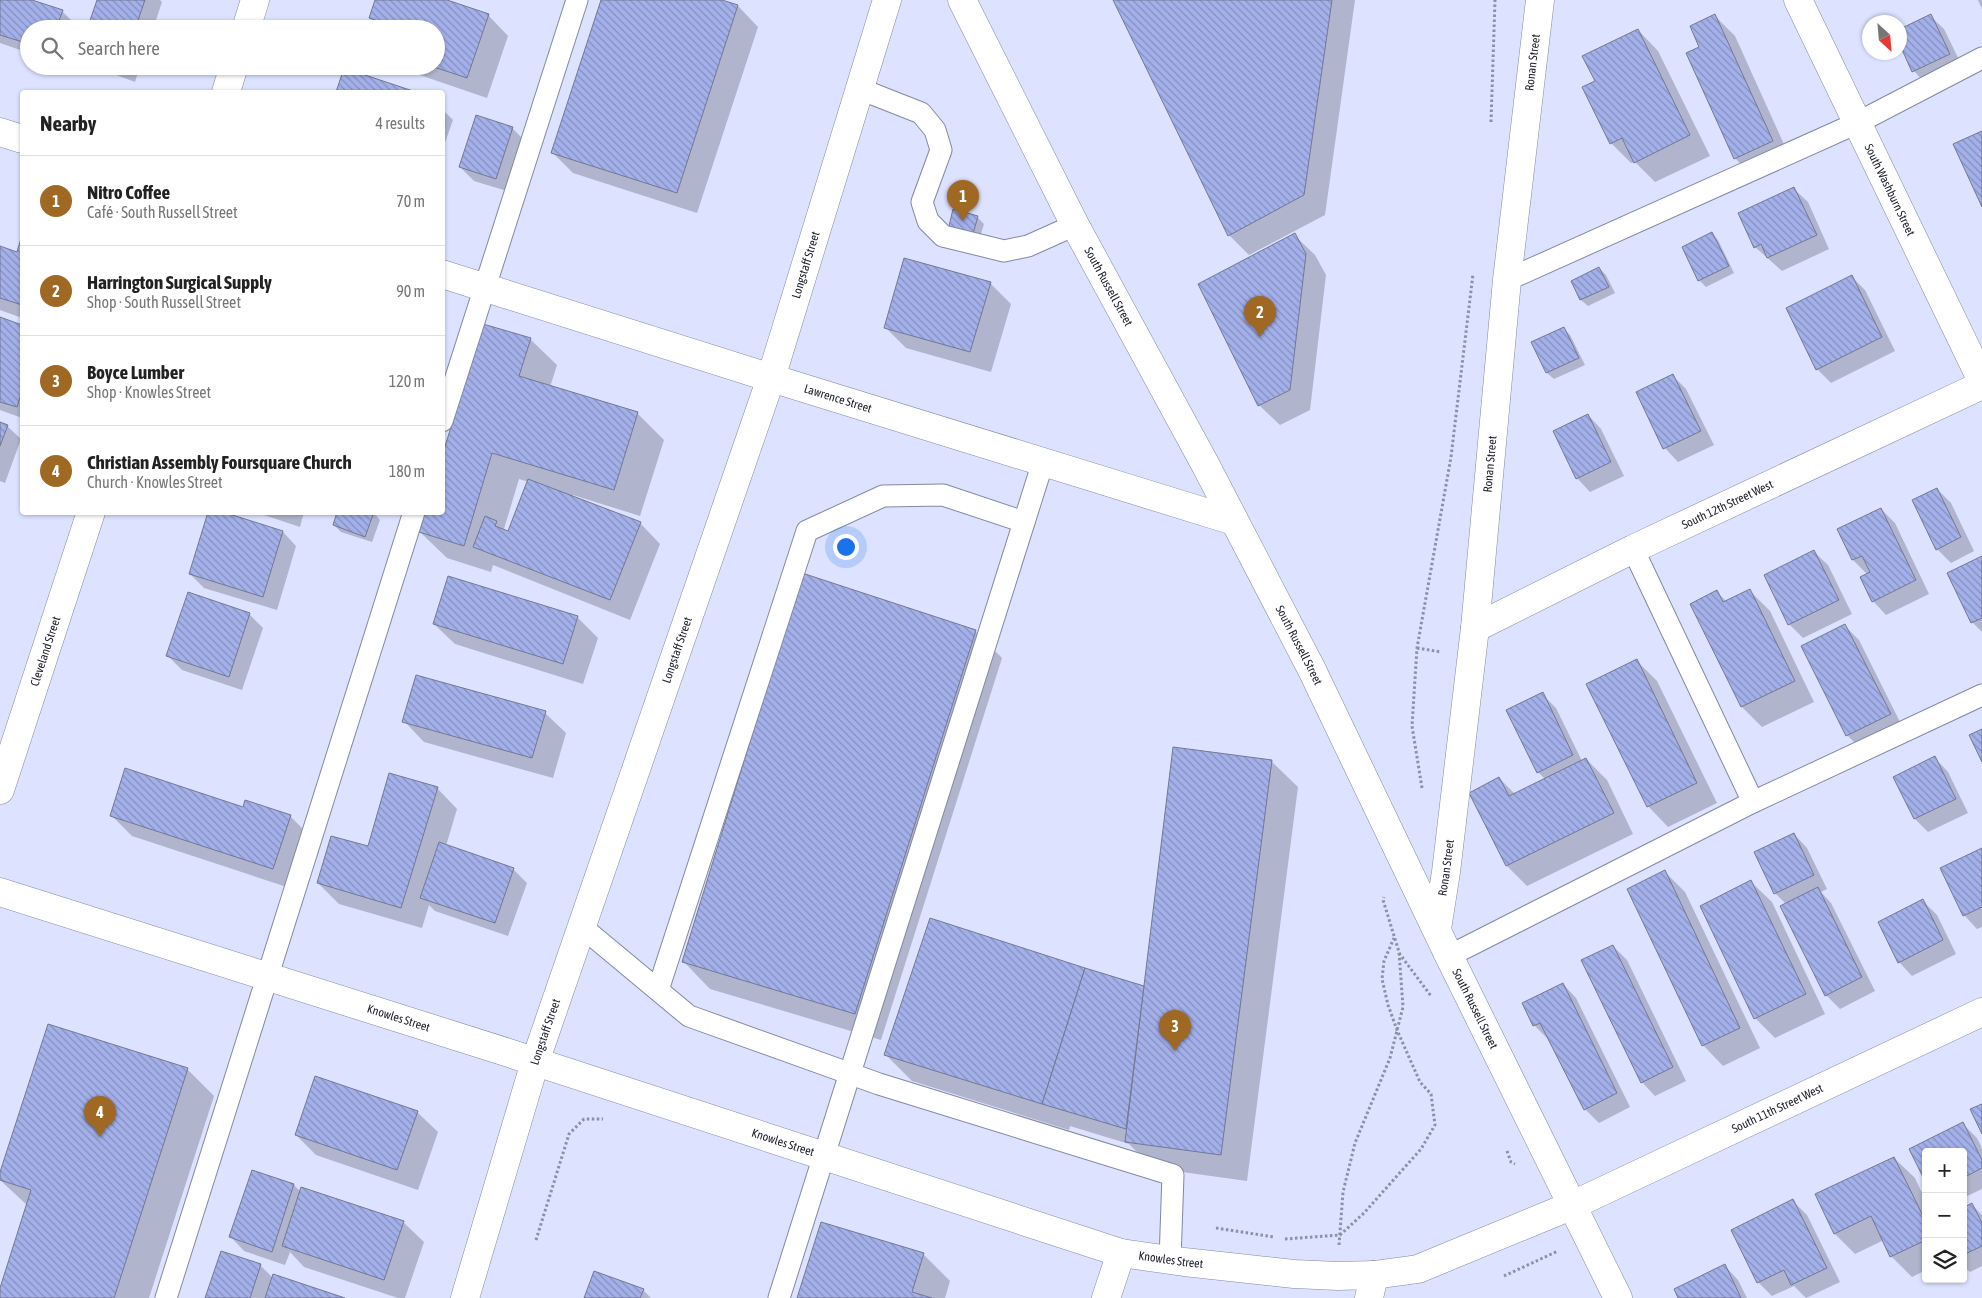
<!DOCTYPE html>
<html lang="en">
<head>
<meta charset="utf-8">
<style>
	body { margin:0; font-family:"Asap Condensed",sans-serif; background:#f2f2f2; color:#222 }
	.controls { position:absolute; right:15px; bottom:15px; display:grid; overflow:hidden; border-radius:5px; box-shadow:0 1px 4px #0004 }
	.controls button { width:45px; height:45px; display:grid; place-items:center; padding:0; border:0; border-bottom:1px solid #e0e0e0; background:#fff; color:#222; font:25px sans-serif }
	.compass { position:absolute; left:1862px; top:15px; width:45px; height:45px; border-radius:50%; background:#fff; box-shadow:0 1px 4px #0004; rotate:154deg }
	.you { position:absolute; left:845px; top:546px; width:18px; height:18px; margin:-12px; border:4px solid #fff; border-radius:50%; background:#1a73e8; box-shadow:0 0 0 8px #1a73e833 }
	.badge { display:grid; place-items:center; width:32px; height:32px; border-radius:50%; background:#9f6924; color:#fff; font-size:16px; font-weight:700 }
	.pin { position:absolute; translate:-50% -41px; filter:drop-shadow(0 1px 2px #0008) }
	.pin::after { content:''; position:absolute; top:26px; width:18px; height:15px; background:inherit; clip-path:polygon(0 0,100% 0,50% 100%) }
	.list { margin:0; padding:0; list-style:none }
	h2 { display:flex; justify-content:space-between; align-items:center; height:65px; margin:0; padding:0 20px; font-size:21px }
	h2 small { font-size:16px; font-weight:400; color:#767676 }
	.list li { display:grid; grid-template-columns:32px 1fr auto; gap:15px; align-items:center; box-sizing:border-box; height:90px; padding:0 20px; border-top:1px solid #e0e0e0 }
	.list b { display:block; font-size:19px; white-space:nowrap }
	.list p { margin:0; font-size:16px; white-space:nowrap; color:#767676 }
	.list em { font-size:16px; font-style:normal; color:#767676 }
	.icon { flex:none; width:28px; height:28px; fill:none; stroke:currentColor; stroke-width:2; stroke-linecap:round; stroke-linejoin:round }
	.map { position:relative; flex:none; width:1982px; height:1298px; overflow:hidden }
	.search { position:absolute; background:#fff; box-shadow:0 1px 4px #0004; left:20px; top:20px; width:425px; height:55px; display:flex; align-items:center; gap:12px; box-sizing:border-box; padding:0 18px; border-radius:28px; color:#767676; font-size:19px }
	.panel { position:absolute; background:#fff; box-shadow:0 1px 4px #0004; left:20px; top:90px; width:425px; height:425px; border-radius:5px }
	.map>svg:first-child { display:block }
	.shadow { fill:#0003; fill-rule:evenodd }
	.building { fill:url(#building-back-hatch); stroke:#737892 }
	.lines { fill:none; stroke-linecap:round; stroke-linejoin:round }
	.service-casing { stroke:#8389a3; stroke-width:23 }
	.minor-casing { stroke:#8389a3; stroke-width:29 }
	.tertiary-casing { stroke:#8389a3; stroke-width:29 }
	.secondary-casing { stroke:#8389a3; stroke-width:29 }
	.path { stroke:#8c90a5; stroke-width:3; stroke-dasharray:2.5 2.5; stroke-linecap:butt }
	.service { stroke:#fff; stroke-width:21 }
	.minor { stroke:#fff; stroke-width:28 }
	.tertiary { stroke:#fff; stroke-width:28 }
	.secondary { stroke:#fff; stroke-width:28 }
	.labels { text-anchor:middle; stroke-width:5; stroke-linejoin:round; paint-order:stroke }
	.street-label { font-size:12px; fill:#21232d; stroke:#eef0fc }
</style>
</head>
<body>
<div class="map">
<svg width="1982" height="1298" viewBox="0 0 1982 1298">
	<defs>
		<pattern id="building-back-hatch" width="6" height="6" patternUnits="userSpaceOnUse" patternTransform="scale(1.25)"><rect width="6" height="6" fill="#a4b0ea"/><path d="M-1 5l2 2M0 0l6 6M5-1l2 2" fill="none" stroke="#858fbe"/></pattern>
	</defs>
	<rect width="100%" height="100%" fill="#dce2ff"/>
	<g class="shadow">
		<path d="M0,0H28L62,11L76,25L74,29H29V53L0,43Z"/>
		<path d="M99,0H160L162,2L153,29H89Z"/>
		<path d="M376,0H443L488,15L508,36L487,98L411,72L405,66H436V29H382L371,18Z"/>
		<path d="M602,0H718L738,6L758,27L697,213L573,173L552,152Z"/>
		<path d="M1114,0H1355L1325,215L1249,255L1229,235Z"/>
		<path d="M1978,0H1982V9Z"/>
		<path d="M1715,16L1735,36L1792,162L1755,179L1735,158L1701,47Z"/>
		<path d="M1930,16L1944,29L1963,68L1927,85L1914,71L1900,42V31Z"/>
		<path d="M1638,30L1658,51L1710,156L1655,182L1635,162L1631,163L1611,143L1596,81Z"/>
		<path d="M92,66H140L135,82Z"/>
		<path d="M345,70L412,92H337Z"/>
		<path d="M442,109L453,120L442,151Z"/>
		<path d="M512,128L526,142L510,192L474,181L460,167Z"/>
		<path d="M1794,189L1808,202L1829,249L1782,271L1755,247Z"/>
		<path d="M977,217L984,224L979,240L957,232L951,225Z"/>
		<path d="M1712,233L1718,240L1734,273L1706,287L1699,280Z"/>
		<path d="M1294,235L1315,255L1326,275L1310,410L1280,425L1259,405Z"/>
		<path d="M22,239V318L0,310V248L18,254Z"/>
		<path d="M1599,268L1606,275L1615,293L1588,306L1581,300L1572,281Z"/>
		<path d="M1852,277L1865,290L1895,351L1831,383L1817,369Z"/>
		<path d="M990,283L1011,304L991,372L906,348L885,327Z"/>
		<path d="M0,318L22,326V418L0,410Z"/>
		<path d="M1563,328L1570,335L1585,365L1554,379L1547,373L1533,343Z"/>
		<path d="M530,339L557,365L550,387L637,413L664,440L640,516L573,495L572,497L640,523L660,544L630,620L493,565L491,572L447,558L420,532L442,512ZM519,479L529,482L509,532L504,529Z"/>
		<path d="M1673,376L1686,389L1714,445L1678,462L1665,448L1637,393Z"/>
		<path d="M1588,415L1601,429L1624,476L1590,492L1577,478Z"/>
		<path d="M0,423L7,426L21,439L5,483L0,481Z"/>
		<path d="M1937,489L1951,503L1974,551L1951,563L1937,549Z"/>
		<path d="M1881,509L1895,523L1929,594L1886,615L1873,601L1868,575L1853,560L1839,530Z"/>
		<path d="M255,512H304L300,527Z"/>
		<path d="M374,513L380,520L372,542L341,532L334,525Z"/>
		<path d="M283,532L296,546L277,610L204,588L190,574Z"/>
		<path d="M1814,552L1828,565L1852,614L1803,638L1789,624L1766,575Z"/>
		<path d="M1982,557V632L1972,622Z"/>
		<path d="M1750,591L1770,611L1814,702L1762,727L1742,707L1717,592L1727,602Z"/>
		<path d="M249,614L263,628L242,690L182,670L168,656Z"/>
		<path d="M577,617L598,638L583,684L455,644L434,624Z"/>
		<path d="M1845,626L1859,640L1903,728L1861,749L1847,735Z"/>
		<path d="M975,631L1002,658L881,1040L710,989L684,962Z"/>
		<path d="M1637,661L1657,681L1717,803L1668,827L1648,806Z"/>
		<path d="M1542,694L1556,708L1582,761L1586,759L1607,780L1633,834L1527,886L1507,866L1499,778L1515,794L1545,779L1538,772Z"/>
		<path d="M545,713L566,733L553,778L424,742L404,721Z"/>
		<path d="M1935,758L1948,772L1968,813L1928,832L1915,819Z"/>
		<path d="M1271,761L1298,787L1247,1181L1153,1168L1129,1144L1070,1126L1069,1130L912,1081L885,1054L1143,987Z"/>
		<path d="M437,788L457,809L446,846L513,869L527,883L508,936L435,911L429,905L422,928L339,904L318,883L369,848Z"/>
		<path d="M243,809L290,816L310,836L293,889L132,836L111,815Z"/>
		<path d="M1794,834L1807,848L1827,889L1821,892L1831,903L1875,991L1840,1009L1826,995L1786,904L1776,894L1756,853Z"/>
		<path d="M1982,850V927L1977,929L1964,915Z"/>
		<path d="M1665,872L1685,892L1760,1048L1723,1066L1703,1045Z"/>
		<path d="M1751,882L1772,902L1825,1014L1775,1038L1755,1018Z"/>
		<path d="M1923,901L1937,915L1956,954L1912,976L1899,962Z"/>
		<path d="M1613,946L1627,960L1686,1081L1655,1096L1642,1082Z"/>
		<path d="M1563,984L1576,998L1630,1107L1599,1123L1585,1109L1550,1038L1548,1039L1534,1025Z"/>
		<path d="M187,1069L214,1096L149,1298H0V1292L28,1206L0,1180V1176Z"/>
		<path d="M417,1112L438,1132L418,1190L316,1155L296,1135Z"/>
		<path d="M1963,1124L1977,1138L1982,1148V1189L1963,1198V1152L1911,1150Z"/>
		<path d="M1894,1158L1915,1178L1926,1202V1270L1912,1277L1891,1256L1884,1240L1855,1254L1835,1234Z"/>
		<path d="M253,1171L294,1185L301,1192L403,1222L424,1242L405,1298H398L304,1267L290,1252L285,1265L244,1251L231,1237Z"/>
		<path d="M1793,1201L1807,1215L1840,1282L1806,1298L1794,1286L1772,1296L1758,1282L1733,1230Z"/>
		<path d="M1972,1205L1982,1215V1266L1970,1272L1963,1266V1209Z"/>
		<path d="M923,1254L950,1281L945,1298H798Z"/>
		<path d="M260,1265L273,1278L341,1298H207Z"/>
		<path d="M1725,1266L1738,1280L1747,1298H1680Z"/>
		<path d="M643,1290L651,1298H586Z"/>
	</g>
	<g class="building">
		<path d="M0,0H32L63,10L56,29H29V44L0,35Z"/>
		<path d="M97,0H145L135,29H87Z"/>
		<path d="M375,0H447L489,14L467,78L431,66H436V29H397V27L369,18Z"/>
		<path d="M601,0H722L738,5L677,193L551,153Z"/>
		<path d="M1113,0H1332L1304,195L1228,236Z"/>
		<path d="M1715,14L1773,141L1734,159L1686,53L1699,47L1690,26Z"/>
		<path d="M1931,14L1950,54L1912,72L1900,45V29Z"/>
		<path d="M1638,29L1690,135L1634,163L1622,138L1610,144L1582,87L1595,81L1582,56Z"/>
		<path d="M344,68L416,92H336Z"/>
		<path d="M476,115L513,127L496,179L459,167Z"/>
		<path d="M1982,131V207L1953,144Z"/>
		<path d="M1794,187L1817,235L1767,258L1761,244L1754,248L1738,213Z"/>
		<path d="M953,209L978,216L973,234L949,226Z"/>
		<path d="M1712,232L1729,266L1698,281L1682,247Z"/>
		<path d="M1295,233L1306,254L1290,390L1258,406L1198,284Z"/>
		<path d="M22,235V305L0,298V246L17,252Z"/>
		<path d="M904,258L991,282L970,352L884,328Z"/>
		<path d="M1599,267L1609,287L1580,300L1571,281Z"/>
		<path d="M1852,275L1882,337L1816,370L1786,308Z"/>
		<path d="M0,317L22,325V391L17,407L0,402Z"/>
		<path d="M483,324L531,338L519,376L638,412L614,490L492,453L464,546L419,532L425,512H442V456Z"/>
		<path d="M1564,327L1579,358L1546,373L1531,342Z"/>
		<path d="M1673,374L1701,431L1663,449L1636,392Z"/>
		<path d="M1588,414L1611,462L1576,479L1553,431Z"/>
		<path d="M0,422L8,425L0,446Z"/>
		<path d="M528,479L641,522L610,600L473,547L485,516L497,521L495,526L508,531Z"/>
		<path d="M1937,488L1961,537L1936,550L1912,500Z"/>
		<path d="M1881,508L1916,580L1872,602L1860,577L1870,572L1862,556L1852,560L1837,529Z"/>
		<path d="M208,512H223L283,531L263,597L189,574Z"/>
		<path d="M337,512H374L365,537L333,525Z"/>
		<path d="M1814,550L1839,600L1788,625L1764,575Z"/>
		<path d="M1982,556V618L1971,623L1947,573Z"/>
		<path d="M802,573L976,630L855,1014L682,962Z"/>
		<path d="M448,576L578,616L563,664L433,624Z"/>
		<path d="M1750,589L1795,681L1741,707L1690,604L1717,590L1723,602Z"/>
		<path d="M188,592L250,613L229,677L166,656Z"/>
		<path d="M1845,624L1891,714L1846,736L1801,646Z"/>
		<path d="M1637,659L1697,783L1647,807L1586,684Z"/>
		<path d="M416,675L546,711L532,758L402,722Z"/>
		<path d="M1543,692L1573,755L1537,773L1506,710Z"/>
		<path d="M1982,729V762L1969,735Z"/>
		<path d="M1173,747L1272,760L1221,1155L1125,1142Z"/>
		<path d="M1935,756L1956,799L1914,819L1893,777Z"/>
		<path d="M1586,758L1614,813L1506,866L1469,793L1499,777L1509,796Z"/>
		<path d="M125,768L243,807L245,800L291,815L273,869L110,816Z"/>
		<path d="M389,773L438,787L401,908L317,883L331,836L368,846Z"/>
		<path d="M1794,833L1814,875L1774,894L1754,852Z"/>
		<path d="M439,842L514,868L495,923L420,898Z"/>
		<path d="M1982,848V907L1963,916L1940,868Z"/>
		<path d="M1665,870L1740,1028L1702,1046L1627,889Z"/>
		<path d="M1751,880L1806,994L1754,1019L1700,906Z"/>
		<path d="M1818,887L1862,977L1825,996L1780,906Z"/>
		<path d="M1923,899L1943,940L1898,963L1878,922Z"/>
		<path d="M930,918L1085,968L1042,1104L884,1055Z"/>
		<path d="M1613,945L1673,1067L1641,1083L1581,960Z"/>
		<path d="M1085,968L1144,986L1126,1129L1042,1104Z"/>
		<path d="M1563,983L1617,1093L1584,1110L1540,1023L1533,1026L1522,1003Z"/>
		<path d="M48,1024L188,1068L114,1298H0V1288L31,1190L0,1180V1172Z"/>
		<path d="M315,1076L418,1111L397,1170L295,1135Z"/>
		<path d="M1982,1104V1134L1970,1109Z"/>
		<path d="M1963,1122L1982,1160V1168L1963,1178V1152H1926V1183L1909,1149Z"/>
		<path d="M1894,1157L1926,1222V1240L1890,1257L1871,1216L1834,1234L1815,1194Z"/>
		<path d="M252,1170L294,1184L272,1252L229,1237Z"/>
		<path d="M301,1187L404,1221L384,1280L282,1246Z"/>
		<path d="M1793,1199L1827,1268L1791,1285L1784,1270L1757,1283L1731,1230Z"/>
		<path d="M1972,1203L1982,1223V1246L1963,1255V1208Z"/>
		<path d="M821,1222L924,1253L912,1292L932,1298H797Z"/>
		<path d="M221,1251L261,1264L250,1298H205Z"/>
		<path d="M1725,1264L1741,1298H1678L1674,1289Z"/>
		<path d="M594,1271L644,1289L640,1298H584Z"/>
		<path d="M273,1274L345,1298H265Z"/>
	</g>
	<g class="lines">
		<defs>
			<g id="service">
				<path d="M860,89L921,113L935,130L941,150L922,202L928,221L943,236L1004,251L1028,246L1075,225"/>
				<path d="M1507,280L1857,123L1982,58"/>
				<path d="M442,421L577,0"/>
				<path d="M1633,549L1753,802"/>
				<path d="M582,927L689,1016L879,1084L1173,1175L1170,1260"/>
				<path d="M1449,956L1753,802L1982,695"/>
				<path d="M658,990L807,531L883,496L943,495L1024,522"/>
				<path d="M166,1298L414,512"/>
				<path d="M779,1298L1043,462"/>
			</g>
			<g id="minor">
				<path id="s1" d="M1798,0L1982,381"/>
				<path d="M246,29L255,0"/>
				<path d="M226,92L234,66"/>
				<path d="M0,132L22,139"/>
				<path id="s2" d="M442,274L771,378L1234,521"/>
				<path id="s3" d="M1475,628L1633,549L1982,385"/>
				<path id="s4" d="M0,790L91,512"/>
				<path id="s5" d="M1437,929L1446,872L1475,628L1507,280L1540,0"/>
				<path id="s6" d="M1573,1205L1982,1012"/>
				<path id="s7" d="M465,1298L535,1062L771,378L887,0"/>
				<path d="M1106,1298L1121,1253"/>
				<path d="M1369,1298L1374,1275"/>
			</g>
			<g id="tertiary">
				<path id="s8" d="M0,892L509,1053L1121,1253L1184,1262L1294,1274L1338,1276L1374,1275L1418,1269L1573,1205"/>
			</g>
			<g id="secondary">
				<path id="s9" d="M962,0L1075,225L1205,464L1312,670L1449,956L1618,1298"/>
			</g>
		</defs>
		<use href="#service" class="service-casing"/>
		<use href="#minor" class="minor-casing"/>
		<use href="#tertiary" class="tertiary-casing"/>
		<use href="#secondary" class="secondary-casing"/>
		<g class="path">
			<path d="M1491,122L1495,0"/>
			<path d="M1417,648L1441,652"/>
			<path d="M1422,788L1412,726L1417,648L1451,457L1473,274"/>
			<path d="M1399,953L1431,996"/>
			<path d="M1507,1151L1511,1162L1515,1164"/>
			<path d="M1216,1228L1274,1237"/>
			<path d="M1285,1239L1340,1235L1364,1213L1421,1149L1435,1125L1431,1094L1420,1082L1397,1030L1388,1005L1382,979L1384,961L1394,938"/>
			<path d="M536,1240L569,1134L584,1119H603"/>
			<path d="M1339,1245L1343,1192L1355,1143L1390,1058L1403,1007L1399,952L1383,900L1384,897"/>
			<path d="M1504,1276L1558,1251"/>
		</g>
		<use href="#service" class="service"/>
		<use href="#minor" class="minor"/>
		<use href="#tertiary" class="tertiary"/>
		<use href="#secondary" class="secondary"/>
	</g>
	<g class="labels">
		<g class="street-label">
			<text dy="4" stroke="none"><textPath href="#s5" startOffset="872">Ronan Street</textPath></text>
			<text dy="4" stroke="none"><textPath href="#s1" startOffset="211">South Washburn Street</textPath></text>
			<text dy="4" stroke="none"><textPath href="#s7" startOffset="1088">Longstaff Street</textPath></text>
			<text dy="4" stroke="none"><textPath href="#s9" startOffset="322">South Russell Street</textPath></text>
			<text dy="4" stroke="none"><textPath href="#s2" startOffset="415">Lawrence Street</textPath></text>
			<text dy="4" stroke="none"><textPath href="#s5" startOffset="468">Ronan Street</textPath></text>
			<text dy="4" stroke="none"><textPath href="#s3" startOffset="281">South 12th Street West</textPath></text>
			<text dy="4" stroke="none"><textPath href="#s9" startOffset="728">South Russell Street</textPath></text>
			<text dy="4" stroke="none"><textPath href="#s7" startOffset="682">Longstaff Street</textPath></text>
			<text dy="4" stroke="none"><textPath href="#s4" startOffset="146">Cleveland Street</textPath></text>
			<text dy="4" stroke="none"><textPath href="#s5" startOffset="62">Ronan Street</textPath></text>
			<text dy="4" stroke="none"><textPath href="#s9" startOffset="1132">South Russell Street</textPath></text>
			<text dy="4" stroke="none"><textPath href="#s8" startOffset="418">Knowles Street</textPath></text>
			<text dy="4" stroke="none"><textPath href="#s7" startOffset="278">Longstaff Street</textPath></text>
			<text dy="4" stroke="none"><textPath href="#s6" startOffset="226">South 11th Street West</textPath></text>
			<text dy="4" stroke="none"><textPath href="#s8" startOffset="822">Knowles Street</textPath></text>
			<text dy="4" stroke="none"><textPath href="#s8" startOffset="1228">Knowles Street</textPath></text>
		</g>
	</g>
</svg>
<div class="controls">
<button>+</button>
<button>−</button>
<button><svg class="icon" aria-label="layers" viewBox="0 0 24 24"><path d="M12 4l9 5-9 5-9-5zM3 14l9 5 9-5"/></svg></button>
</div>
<svg class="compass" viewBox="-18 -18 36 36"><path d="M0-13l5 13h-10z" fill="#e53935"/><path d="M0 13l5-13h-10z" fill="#767676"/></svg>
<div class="you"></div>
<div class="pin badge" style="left:963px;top:221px">1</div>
<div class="pin badge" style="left:1260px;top:337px">2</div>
<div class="pin badge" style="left:1175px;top:1051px">3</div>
<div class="pin badge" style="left:100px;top:1137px">4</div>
<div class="search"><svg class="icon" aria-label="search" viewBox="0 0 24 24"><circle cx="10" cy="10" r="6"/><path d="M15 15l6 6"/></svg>Search here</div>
<section class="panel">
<h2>Nearby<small>4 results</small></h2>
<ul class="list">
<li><span class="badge">1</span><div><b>Nitro Coffee</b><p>Café · South Russell Street</p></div><em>70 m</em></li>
<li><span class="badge">2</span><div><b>Harrington Surgical Supply</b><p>Shop · South Russell Street</p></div><em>90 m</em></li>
<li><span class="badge">3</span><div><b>Boyce Lumber</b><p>Shop · Knowles Street</p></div><em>120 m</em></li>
<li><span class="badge">4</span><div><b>Christian Assembly Foursquare Church</b><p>Church · Knowles Street</p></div><em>180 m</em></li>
</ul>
</section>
</div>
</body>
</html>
